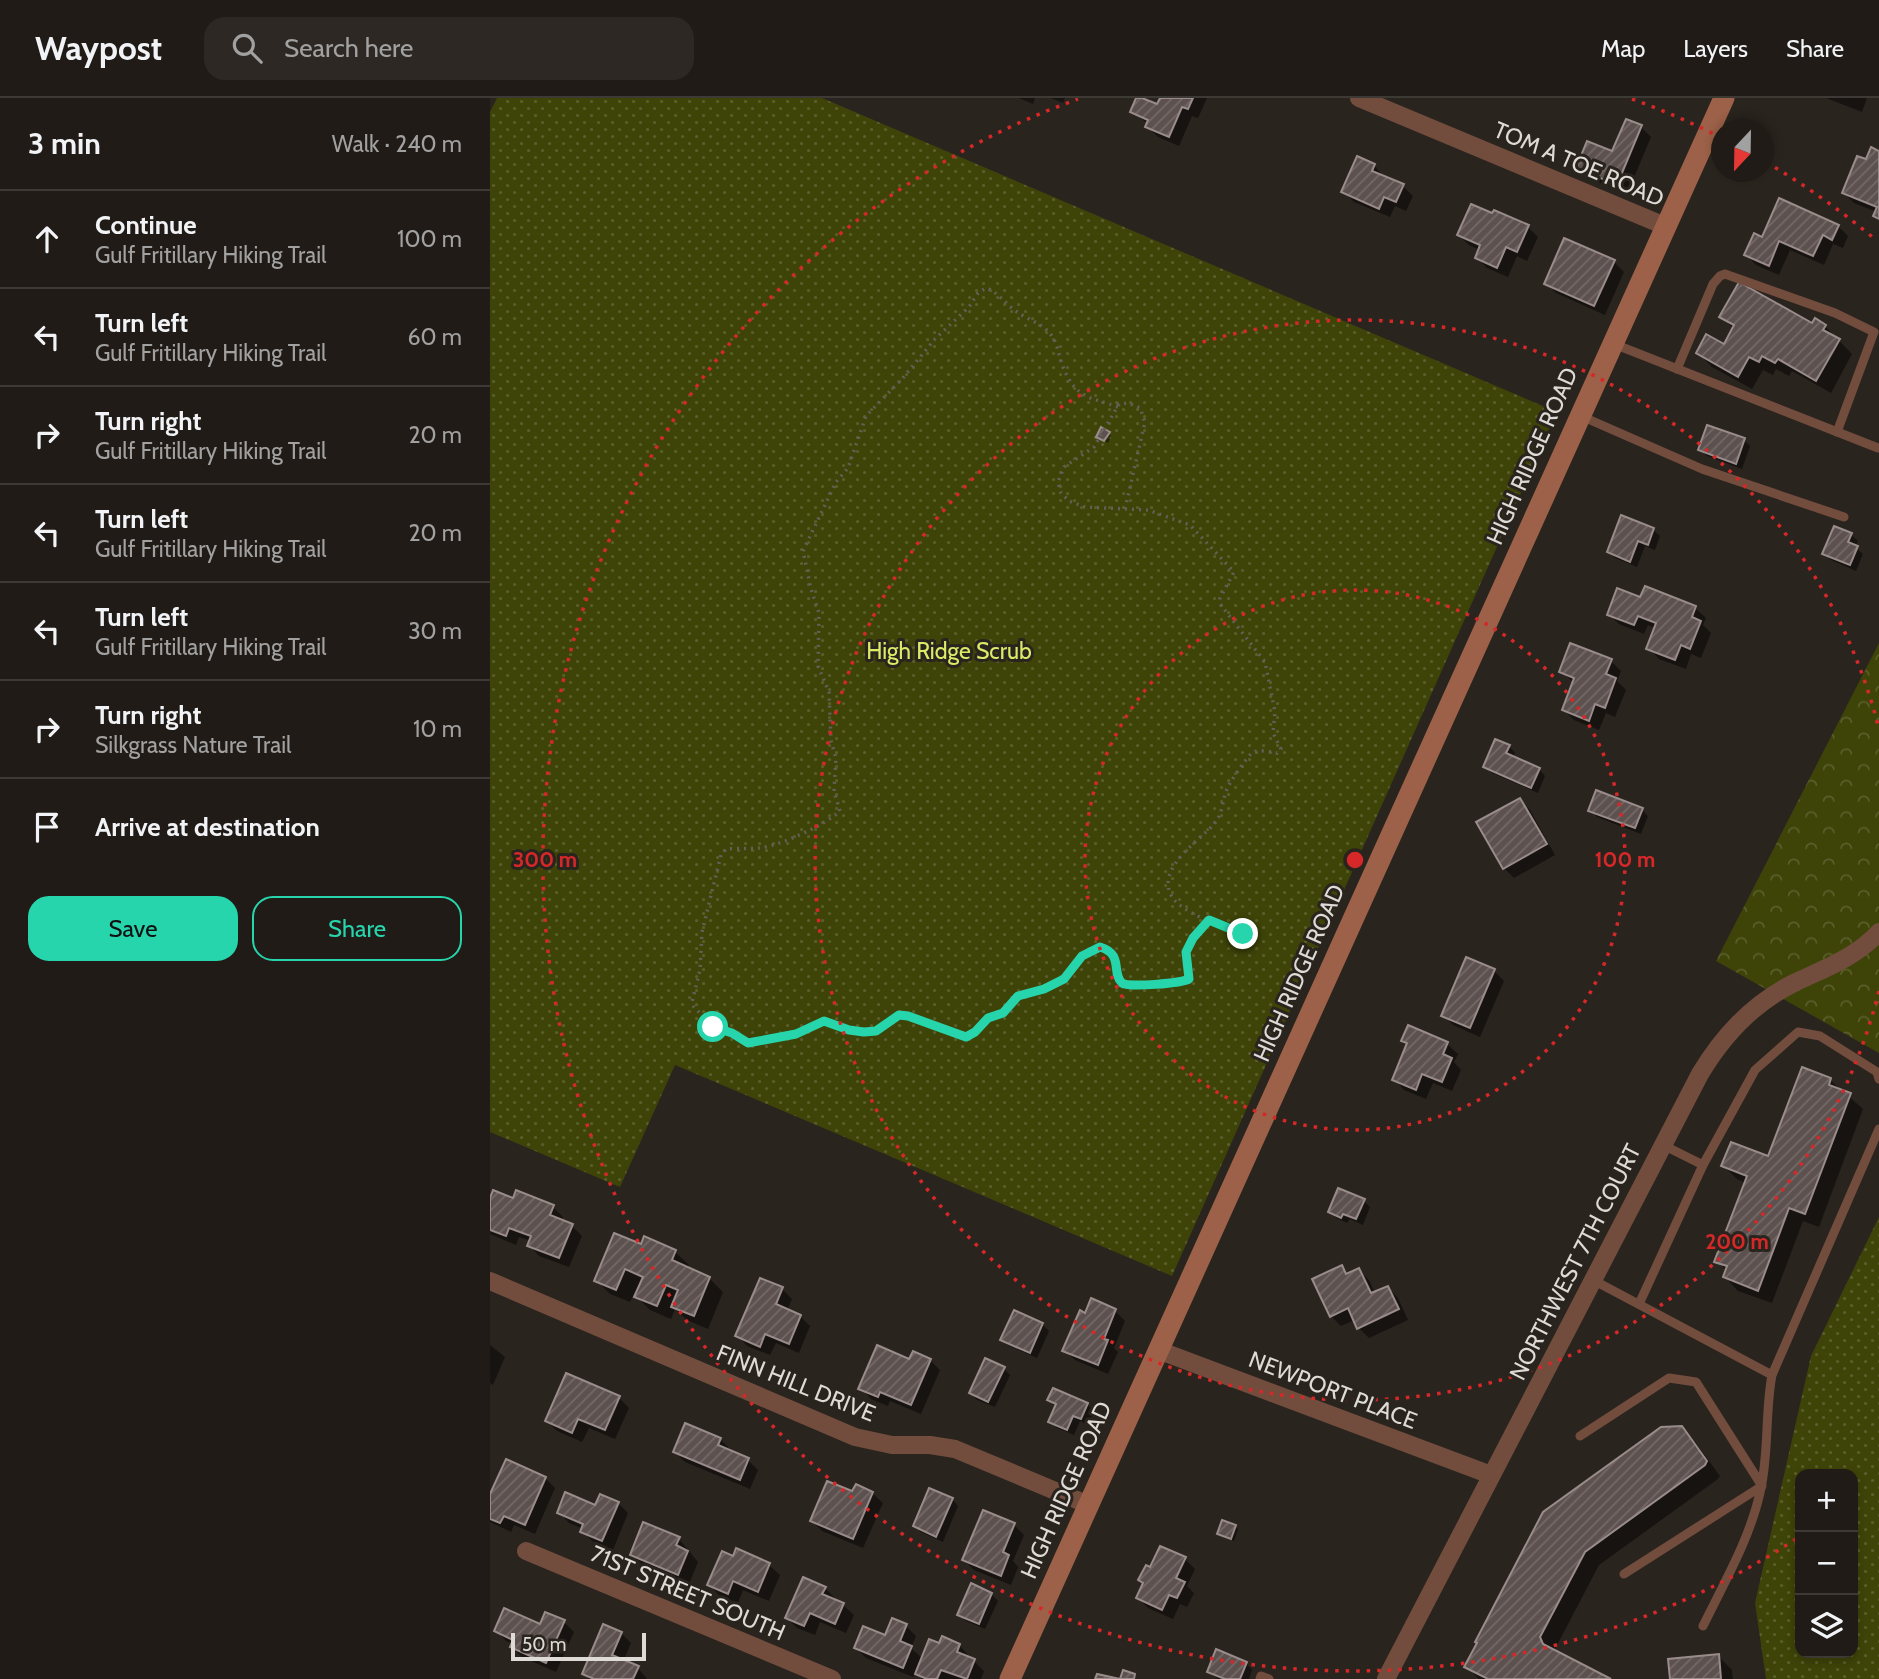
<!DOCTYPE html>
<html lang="en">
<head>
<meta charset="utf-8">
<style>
	body { margin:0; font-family:Cabin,sans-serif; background:#2d2823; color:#f1f3f6 }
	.controls { position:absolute; right:21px; bottom:21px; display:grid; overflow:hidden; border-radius:14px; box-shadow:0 4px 10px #0003 }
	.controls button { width:63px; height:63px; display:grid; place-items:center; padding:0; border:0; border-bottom:2px solid #3d3935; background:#201b16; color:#f1f3f6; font:35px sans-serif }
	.compass { position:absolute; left:1221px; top:21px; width:63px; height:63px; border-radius:50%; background:#201b16; box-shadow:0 4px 10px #0003; rotate:202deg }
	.scale { position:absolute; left:21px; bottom:18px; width:135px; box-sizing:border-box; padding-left:7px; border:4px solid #dedad5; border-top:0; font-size:19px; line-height:24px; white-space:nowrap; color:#dedad5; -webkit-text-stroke:5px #2a241e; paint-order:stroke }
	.stop { position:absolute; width:21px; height:21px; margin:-16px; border:5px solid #27d5ad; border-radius:50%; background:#fff }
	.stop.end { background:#27d5ad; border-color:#fff; box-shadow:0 2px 7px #0008 }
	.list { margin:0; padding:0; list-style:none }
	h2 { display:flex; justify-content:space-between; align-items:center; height:91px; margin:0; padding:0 28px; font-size:30px }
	h2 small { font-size:23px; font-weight:400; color:#a2a1a1 }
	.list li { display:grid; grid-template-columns:46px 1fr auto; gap:21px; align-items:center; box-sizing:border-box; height:98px; padding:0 28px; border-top:2px solid #3d3935 }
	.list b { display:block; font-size:26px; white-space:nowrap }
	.list p { margin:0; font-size:23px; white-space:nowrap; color:#a2a1a1 }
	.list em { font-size:23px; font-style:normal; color:#a2a1a1 }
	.actions { display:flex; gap:14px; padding:21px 28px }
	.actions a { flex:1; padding:16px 0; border:2px solid #27d5ad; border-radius:21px; text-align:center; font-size:24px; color:#27d5ad }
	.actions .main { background:#27d5ad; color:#111 }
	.icon { flex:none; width:38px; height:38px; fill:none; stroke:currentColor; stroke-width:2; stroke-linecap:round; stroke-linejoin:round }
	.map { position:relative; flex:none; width:1389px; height:1581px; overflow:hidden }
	header { display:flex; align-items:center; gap:42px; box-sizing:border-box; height:98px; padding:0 35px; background:#201b16; border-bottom:2px solid #3d3935 }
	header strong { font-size:33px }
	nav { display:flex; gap:38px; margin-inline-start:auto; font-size:24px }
	.search { width:490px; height:63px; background:#2d2823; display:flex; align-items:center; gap:18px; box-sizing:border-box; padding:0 24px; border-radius:21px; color:#a2a1a1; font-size:26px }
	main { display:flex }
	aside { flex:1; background:#201b16 }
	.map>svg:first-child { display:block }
	.grass { fill:url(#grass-dots); fill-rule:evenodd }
	.forest { fill:url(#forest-crowns) }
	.shadow { fill:#0007 }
	.building { fill:url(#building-hatch); stroke:#998c8b; stroke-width:2 }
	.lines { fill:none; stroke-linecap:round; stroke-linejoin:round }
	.path { stroke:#645f59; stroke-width:3.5; stroke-dasharray:2 5; stroke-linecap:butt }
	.lane { stroke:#724d3d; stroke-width:9 }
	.street { stroke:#724d3d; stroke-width:18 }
	.secondary { stroke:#9c6148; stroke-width:21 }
	.route { stroke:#27d5ad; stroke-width:9 }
	.ring { fill:none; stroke:#d62828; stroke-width:3.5; stroke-dasharray:3.5 7 }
	.labels { text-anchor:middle; stroke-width:6; stroke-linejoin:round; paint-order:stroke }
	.street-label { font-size:23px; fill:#dedad5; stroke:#2a241e }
	.park-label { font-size:23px; fill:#dbeb68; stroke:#2a241e }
	.centre { fill:#d62828; stroke:#2a241e; stroke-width:3.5 }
	.ring-label { font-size:21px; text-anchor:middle; font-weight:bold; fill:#d62828; stroke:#2a241e; stroke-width:6; stroke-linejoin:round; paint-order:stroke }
</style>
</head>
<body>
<header>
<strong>Waypost</strong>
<div class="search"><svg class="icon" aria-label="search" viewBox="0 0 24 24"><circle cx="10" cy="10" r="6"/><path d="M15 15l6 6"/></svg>Search here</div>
<nav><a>Map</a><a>Layers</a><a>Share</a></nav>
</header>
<main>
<aside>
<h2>3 min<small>Walk · 240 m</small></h2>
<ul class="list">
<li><svg class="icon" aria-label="ahead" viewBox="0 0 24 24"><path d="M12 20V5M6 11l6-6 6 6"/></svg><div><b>Continue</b><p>Gulf Fritillary Hiking Trail</p></div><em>100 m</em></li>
<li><svg class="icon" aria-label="left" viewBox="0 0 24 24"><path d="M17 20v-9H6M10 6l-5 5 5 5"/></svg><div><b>Turn left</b><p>Gulf Fritillary Hiking Trail</p></div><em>60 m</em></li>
<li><svg class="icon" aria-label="right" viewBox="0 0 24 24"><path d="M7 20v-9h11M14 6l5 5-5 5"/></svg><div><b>Turn right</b><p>Gulf Fritillary Hiking Trail</p></div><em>20 m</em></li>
<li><svg class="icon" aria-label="left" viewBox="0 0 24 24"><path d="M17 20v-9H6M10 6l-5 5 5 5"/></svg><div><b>Turn left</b><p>Gulf Fritillary Hiking Trail</p></div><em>20 m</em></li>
<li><svg class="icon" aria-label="left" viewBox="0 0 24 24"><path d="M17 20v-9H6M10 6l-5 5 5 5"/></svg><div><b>Turn left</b><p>Gulf Fritillary Hiking Trail</p></div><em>30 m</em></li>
<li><svg class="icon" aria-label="right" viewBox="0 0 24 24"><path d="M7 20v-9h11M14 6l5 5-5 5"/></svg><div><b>Turn right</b><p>Silkgrass Nature Trail</p></div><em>10 m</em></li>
<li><svg class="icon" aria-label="arrive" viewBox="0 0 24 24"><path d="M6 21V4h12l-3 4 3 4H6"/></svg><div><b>Arrive at destination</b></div></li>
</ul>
<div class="actions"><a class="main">Save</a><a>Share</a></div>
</aside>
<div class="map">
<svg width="1389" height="1581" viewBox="0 0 1389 1581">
	<defs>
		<pattern id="grass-dots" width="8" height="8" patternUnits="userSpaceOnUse" patternTransform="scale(1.75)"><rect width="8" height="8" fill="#3e4408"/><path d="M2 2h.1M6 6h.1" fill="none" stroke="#595e2b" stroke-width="1.8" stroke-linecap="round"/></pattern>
		<pattern id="forest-crowns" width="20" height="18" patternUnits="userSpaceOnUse" patternTransform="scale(1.75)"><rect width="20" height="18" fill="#3e4408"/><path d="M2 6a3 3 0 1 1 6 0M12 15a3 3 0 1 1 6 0" fill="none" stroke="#595e2b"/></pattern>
		<pattern id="building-hatch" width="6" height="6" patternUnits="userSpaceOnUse" patternTransform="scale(1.75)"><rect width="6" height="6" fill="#5c514f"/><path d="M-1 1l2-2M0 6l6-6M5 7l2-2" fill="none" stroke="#736967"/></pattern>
	</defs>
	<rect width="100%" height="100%" fill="#2a241e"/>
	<g class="grass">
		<path d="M7,0H332L1067,314L682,1178L185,967L130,1089L0,1034V14Z"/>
		<path d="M1389,1119V1581H1276L1265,1505L1321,1258ZM1310,1376H1363V1555H1310Z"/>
	</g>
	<path class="forest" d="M1389,545V955L1226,863Z"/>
	<g class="shadow">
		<path d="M529,0H545L543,6Z"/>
		<path d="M561,0H575L573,5Z"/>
		<path d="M672,0H717L708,20L702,18L689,48L668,39L657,29L658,26L642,13L668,9Z"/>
		<path d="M1336,0H1377L1372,14Z"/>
		<path d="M1151,29L1161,39L1137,96L1098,80L1088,69L1123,55Z"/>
		<path d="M1382,52L1389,55V122L1385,118L1387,114L1364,105L1354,95L1377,64Z"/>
		<path d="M868,60L884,67L894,79L913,88L923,98L916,113L905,108L900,119L864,104L853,93Z"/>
		<path d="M1348,128L1358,138L1353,150L1343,146L1334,167L1300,152L1289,177L1266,167L1256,157L1273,141Z"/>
		<path d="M1038,129L1048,139L1037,163L1027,158L1018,179L997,170L987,160L990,152L979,147L969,137Z"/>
		<path d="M1124,164L1134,174L1115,217L1066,195L1056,185Z"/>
		<path d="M1232,219L1322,228L1325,223L1335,228L1362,256L1341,295L1302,273L1299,278L1286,271L1283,277L1273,272L1262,291L1222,269L1208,255L1234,248L1244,231Z"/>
		<path d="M618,335L621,338L618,345L611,341Z"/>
		<path d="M1254,342L1260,348L1252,371L1217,358L1210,352Z"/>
		<path d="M1345,430L1361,437L1368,443L1365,449L1373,456L1366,473L1341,462L1334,456Z"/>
		<path d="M1163,432L1170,438L1165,452L1155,448L1147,469L1125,460L1119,454Z"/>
		<path d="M1151,501L1205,510L1216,520L1213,527L1221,535L1211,560L1201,556L1196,571L1169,561L1159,550L1166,530L1158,527L1154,536L1129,526L1119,516Z"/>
		<path d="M1121,563L1131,573L1127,583L1136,592L1125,619L1116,615L1109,632L1084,622L1074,612L1084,585L1071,573Z"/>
		<path d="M1019,648L1025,655L1023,660L1049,671L1055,678L1048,695L1002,675L995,668Z"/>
		<path d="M1030,702L1040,712L1065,757L1024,780L1014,770Z"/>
		<path d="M1100,712H1152L1158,718L1151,736L1107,719Z"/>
		<path d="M1004,873L1014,883L990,939L963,927L953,917Z"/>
		<path d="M919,929L957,946L968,956L964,964L971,972L962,993L943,985L936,1001L914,992L904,981L918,947L913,942Z"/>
		<path d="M1340,982L1373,1011L1329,1129L1313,1123L1282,1205L1248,1193L1235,1179L1237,1173L1227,1163L1256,1085L1247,1081L1233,1067L1279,1060Z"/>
		<path d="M24,1102L63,1109L73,1119L71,1123L82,1128L92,1138L79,1169L49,1158L39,1147L41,1143L29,1139L26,1147L0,1136V1105Z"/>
		<path d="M874,1103L880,1109L873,1127L860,1121L857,1125L846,1120L840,1114Z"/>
		<path d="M152,1148L185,1154L199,1167L197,1171L219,1180L233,1194L218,1231L197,1222L185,1211L181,1221L160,1212L144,1196L140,1204L120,1196L106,1182Z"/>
		<path d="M852,1170L859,1176L869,1172L879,1182L885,1195L898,1190L908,1200L918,1222L879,1240L869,1230L865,1222L851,1228L841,1218Z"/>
		<path d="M292,1191L302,1201L297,1213L310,1218L320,1228L309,1255L286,1245L280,1257L257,1248L247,1237Z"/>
		<path d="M625,1213L635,1223L624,1250L628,1254L618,1276L585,1262L574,1252Z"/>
		<path d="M552,1226L559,1233L547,1260L519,1248L512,1242Z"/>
		<path d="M0,1247L15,1259L3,1287L0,1285Z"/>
		<path d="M440,1262L450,1272L431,1316L400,1303L398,1308L381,1301L371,1290L420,1263Z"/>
		<path d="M514,1271L520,1277L505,1309L487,1302L481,1295Z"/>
		<path d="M129,1300L139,1310L125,1341L99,1330L92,1344L67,1333L57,1323Z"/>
		<path d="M559,1302L597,1306L604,1313L598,1327L590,1323L584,1337L567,1330L560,1323L566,1309Z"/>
		<path d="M1191,1329L1205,1344L1230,1378L1228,1381L1109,1467L1064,1553L1117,1581H989L977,1569Z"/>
		<path d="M230,1341L240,1351L239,1354L258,1362L268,1372L260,1391L195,1364L185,1354Z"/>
		<path d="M55,1380L65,1390L45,1436L24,1427L21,1434L0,1424V1400Z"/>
		<path d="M367,1388L382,1395L393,1405L373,1450L332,1433L322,1423L363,1396Z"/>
		<path d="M462,1401L468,1408L453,1444L431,1434L425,1428Z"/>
		<path d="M128,1405L138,1415L123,1452L102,1443L92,1433L93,1431L79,1425L69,1414Z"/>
		<path d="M524,1427L534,1437L523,1463L528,1469L521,1487L484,1472L474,1462Z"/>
		<path d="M745,1429L748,1431L744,1443L729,1435Z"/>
		<path d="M189,1441L208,1464L199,1486L152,1466L142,1456Z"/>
		<path d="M247,1453L279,1467L290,1477L279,1503L253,1492L248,1505L229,1497L219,1487L244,1460Z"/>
		<path d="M695,1461L705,1471L697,1488L704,1495L697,1509L690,1506L683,1521L658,1510L648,1500L661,1471Z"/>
		<path d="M335,1490L345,1500L344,1503L353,1507L364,1517L356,1535L330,1524L325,1537L307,1530L297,1520Z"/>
		<path d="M501,1496L508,1503L495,1531L476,1523L469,1516Z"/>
		<path d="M74,1524L84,1534L66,1574L32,1559L22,1549L23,1546L16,1543L6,1532Z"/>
		<path d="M416,1528L426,1538L421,1550L433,1561L450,1548L469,1547L479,1558L478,1560L484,1563L494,1573L491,1581H432L426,1574L423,1579L376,1560L366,1550L396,1539Z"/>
		<path d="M131,1535L141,1545L133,1564L148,1570L157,1581H99L94,1575Z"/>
		<path d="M1228,1558L1242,1572L1243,1581H1182Z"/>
		<path d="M756,1565L762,1572L759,1581H728L719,1574Z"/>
	</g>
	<g class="building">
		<path d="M646,0H652L667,6L670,0H703L698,11L692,9L679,39L655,29L658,22L640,14Z"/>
		<path d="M1136,21L1152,27L1127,87L1086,70L1097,43L1122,53Z"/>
		<path d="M1381,49L1389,53V121L1383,118L1387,109L1352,95L1367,58L1376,61Z"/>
		<path d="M867,58L885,66L882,73L914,86L906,104L894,99L889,111L851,94Z"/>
		<path d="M1289,100L1349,127L1342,142L1333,137L1323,158L1289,143L1279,168L1254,157L1264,135L1272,139Z"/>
		<path d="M981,106L1002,115L1004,112L1039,127L1027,154L1016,149L1007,170L985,160L990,147L967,137Z"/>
		<path d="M1074,140L1125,162L1104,208L1054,186Z"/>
		<path d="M1249,184L1322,225L1325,220L1336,227L1333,232L1350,241L1326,283L1288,261L1285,265L1272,258L1269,264L1259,259L1248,279L1206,255L1216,236L1234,246L1244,227L1229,219Z"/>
		<path d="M1217,327L1255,340L1246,366L1208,352Z"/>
		<path d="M611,329L620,334L614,343L606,339Z"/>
		<path d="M1131,417L1164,430L1158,447L1148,443L1140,464L1117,454Z"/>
		<path d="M1344,428L1362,435L1358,444L1368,448L1360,467L1332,456Z"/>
		<path d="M1155,488L1206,508L1202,519L1211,523L1200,551L1191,547L1185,562L1156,551L1166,525L1148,518L1144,527L1117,517L1127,490L1150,499Z"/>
		<path d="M1080,545L1122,561L1116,576L1126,580L1115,610L1105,606L1099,623L1072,612L1084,580L1069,574Z"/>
		<path d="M1005,641L1020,647L1016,655L1050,670L1041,690L993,669Z"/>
		<path d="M1106,692L1153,710L1145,730L1098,713Z"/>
		<path d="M1030,700L1057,746L1013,771L986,724Z"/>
		<path d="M976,859L1005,871L980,930L951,918Z"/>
		<path d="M918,927L958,944L953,956L962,960L952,984L932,976L926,992L902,982L917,945L911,943Z"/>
		<path d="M1312,969L1341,980L1339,987L1361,995L1315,1116L1299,1110L1268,1193L1233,1179L1237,1168L1224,1164L1257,1078L1231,1068L1241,1044L1278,1058Z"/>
		<path d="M848,1090L875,1101L866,1121L853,1116L851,1120L838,1114Z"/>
		<path d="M3,1092L23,1100L26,1092L64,1107L60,1117L83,1126L69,1160L37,1148L41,1138L19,1130L16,1138L0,1132V1100Z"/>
		<path d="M124,1135L151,1146L154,1138L186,1152L182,1162L220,1179L204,1218L181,1209L188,1192L176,1187L167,1208L144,1199L153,1179L135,1171L126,1192L104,1183Z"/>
		<path d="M852,1167L856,1176L869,1170L881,1195L898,1188L909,1211L867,1231L858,1210L840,1219L822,1181Z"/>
		<path d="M270,1180L293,1189L286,1206L311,1217L299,1246L275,1236L270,1249L245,1238Z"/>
		<path d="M601,1200L626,1211L614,1241L618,1242L608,1267L572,1253L590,1212L595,1215Z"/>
		<path d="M524,1212L553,1225L540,1255L510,1242Z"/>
		<path d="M387,1247L419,1261L423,1253L441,1261L421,1307L390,1294L388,1299L368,1291Z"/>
		<path d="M495,1260L515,1269L498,1304L479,1295Z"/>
		<path d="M76,1275L130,1298L115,1332L88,1321L82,1335L55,1323Z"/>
		<path d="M563,1290L598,1305L591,1321L583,1318L577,1332L558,1324L566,1306L557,1302Z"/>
		<path d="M195,1325L231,1340L228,1347L259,1360L250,1382L183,1354Z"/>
		<path d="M1192,1328L1217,1363L1215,1367L1095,1454L1050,1539L1053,1546L1121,1581H998L974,1569L987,1545L985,1544L1053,1414L1171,1329Z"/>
		<path d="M16,1361L56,1379L35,1427L14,1418L10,1425L0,1421V1396Z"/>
		<path d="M337,1383L362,1393L366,1386L383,1394L363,1441L320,1423Z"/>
		<path d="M439,1390L463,1400L446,1439L423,1428Z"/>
		<path d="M75,1394L105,1407L110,1396L129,1404L112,1443L90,1434L93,1426L67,1415Z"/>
		<path d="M493,1412L525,1425L513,1454L519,1457L511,1478L472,1462Z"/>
		<path d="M732,1422L746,1427L741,1441L727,1436Z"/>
		<path d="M153,1424L190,1439L186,1447L198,1453L188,1477L140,1457Z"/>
		<path d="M670,1448L696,1459L686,1480L695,1484L687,1500L679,1497L672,1512L646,1500L653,1485L648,1482L656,1467L660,1469Z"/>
		<path d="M246,1450L280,1465L268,1494L243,1483L238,1496L217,1487L232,1453L243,1458Z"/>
		<path d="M313,1479L336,1489L332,1496L354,1505L345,1526L320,1515L314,1528L295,1520Z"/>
		<path d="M481,1485L502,1495L489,1526L467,1517Z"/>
		<path d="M14,1510L50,1526L55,1514L75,1522L56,1565L20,1549L23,1542L4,1533Z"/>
		<path d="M402,1520L417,1526L410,1543L422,1548L413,1570L364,1550L373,1528L395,1537Z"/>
		<path d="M113,1526L132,1534L122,1557L149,1568L143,1581H104L92,1576Z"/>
		<path d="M452,1538L470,1546L467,1554L485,1561L477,1581L451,1572L447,1581H437L425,1576L439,1541L449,1545Z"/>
		<path d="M726,1551L757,1564L750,1581H735L717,1574Z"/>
		<path d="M1229,1556L1231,1581H1180L1178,1561Z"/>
		<path d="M633,1572L645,1576L644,1581H605L607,1576L630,1581Z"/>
	</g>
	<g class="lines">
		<g class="path">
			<path d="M628,309C600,299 586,301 573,269C569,259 568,247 562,238C552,224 534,221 522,210C513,203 506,193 496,190L488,195L479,209L445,241L412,281L376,318L358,370L346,384L313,453L321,491L329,515L328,568L339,594L341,643L346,660L344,693L350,713C335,727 290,748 269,750C258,751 247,750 236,751L231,757L212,834L210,872L202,904L204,909L223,929L242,935L258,945L306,936L334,923C349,929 370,939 387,933C397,928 402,916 414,918C436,920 455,936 476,939L485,934L498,921L510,917L528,899L554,891L574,881L592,858L610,849C634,857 621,876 635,887L696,884L700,877C688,840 707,846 719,822"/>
			<path d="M635,411L655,324L650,310L638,305L629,306L604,349L574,369L568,384L571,395L579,403L595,409L658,412L700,427L744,474L730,500V506L775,564L785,614L783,635L791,651L787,655C779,654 768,650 761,656C757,659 738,687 737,691C732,703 733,716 724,726C710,742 669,768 680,795C688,815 733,828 753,836"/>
		</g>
		<g class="lane">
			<path d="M1124,246L1388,350"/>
			<path d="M1187,271L1223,186L1230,178L1235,176L1345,215L1384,234L1347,334"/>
			<path d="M1091,318L1212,371L1354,419"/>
			<path d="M1173,1047L1213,1067"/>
			<path d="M1103,1182L1282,1277"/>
			<path d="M1149,1206L1213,1067L1265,972L1308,934L1330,938L1387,974L1389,981"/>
			<path d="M1090,1338L1179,1280L1206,1284L1272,1388L1134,1476"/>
			<path d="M1213,1528C1235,1483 1261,1439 1271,1390C1279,1353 1275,1314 1282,1277L1389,1031"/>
			<path d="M770,1581L771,1578L779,1581"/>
		</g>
		<g class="street">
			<path d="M869,0L1175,128"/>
			<path d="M0,1183L365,1339L402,1347H440L465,1351L599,1407"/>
			<path d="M668,1252L1001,1377"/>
			<path d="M36,1453L342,1581"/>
			<path d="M896,1581L1210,976C1234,936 1264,904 1306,884C1336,870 1366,859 1389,834"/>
		</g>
		<path class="secondary" d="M520,1581L1234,0"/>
	</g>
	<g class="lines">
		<path class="route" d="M223,929L242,935L258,945L306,936L334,923L359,932L374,934L386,933L409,917L418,918L476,939L485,934L498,920L513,915L528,898L554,891L574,881L592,858L610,849C634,856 621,875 632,885C638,890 692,885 699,881L696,854L703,840L719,822L753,836"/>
	</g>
	<g class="ring">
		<circle cx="865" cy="762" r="270"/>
		<path d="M1389 893A540 540 0 1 1 1389 631"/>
		<path d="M1306 1441A810 810 0 1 1 588 1M1142 1A810 810 0 0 1 1226 37M1276 64A810 810 0 0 1 1386 142"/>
	</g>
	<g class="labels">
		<g class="street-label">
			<text transform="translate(1089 66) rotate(23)" y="8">TOM A TOE ROAD</text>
			<text transform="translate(1042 358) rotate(-66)" y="8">HIGH RIDGE ROAD</text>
			<text transform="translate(809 875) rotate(-66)" y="8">HIGH RIDGE ROAD</text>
			<text transform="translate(1085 1164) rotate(-63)" y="8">NORTHWEST 7TH COURT</text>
			<text transform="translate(306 1285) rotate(22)" y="8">FINN HILL DRIVE</text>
			<text transform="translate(843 1292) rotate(21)" y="8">NEWPORT PLACE</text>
			<text transform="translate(576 1392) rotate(-66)" y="8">HIGH RIDGE ROAD</text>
			<text transform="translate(198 1495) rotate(23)" y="8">71ST STREET SOUTH</text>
		</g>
		<g class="park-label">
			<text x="459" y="561">High Ridge Scrub</text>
		</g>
	</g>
	<circle cx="865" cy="762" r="10" class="centre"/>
	<g class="ring-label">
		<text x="1135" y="769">100 m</text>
		<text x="55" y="769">300 m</text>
		<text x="1247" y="1151">200 m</text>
	</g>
</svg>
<div class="controls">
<button>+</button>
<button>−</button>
<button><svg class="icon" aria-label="layers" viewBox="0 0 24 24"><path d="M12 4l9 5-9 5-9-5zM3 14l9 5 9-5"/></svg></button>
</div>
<svg class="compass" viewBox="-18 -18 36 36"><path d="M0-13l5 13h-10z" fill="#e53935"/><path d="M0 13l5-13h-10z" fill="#a2a1a1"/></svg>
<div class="scale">50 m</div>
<div class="stop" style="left:223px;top:929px"></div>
<div class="stop end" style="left:753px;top:836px"></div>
</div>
</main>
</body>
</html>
